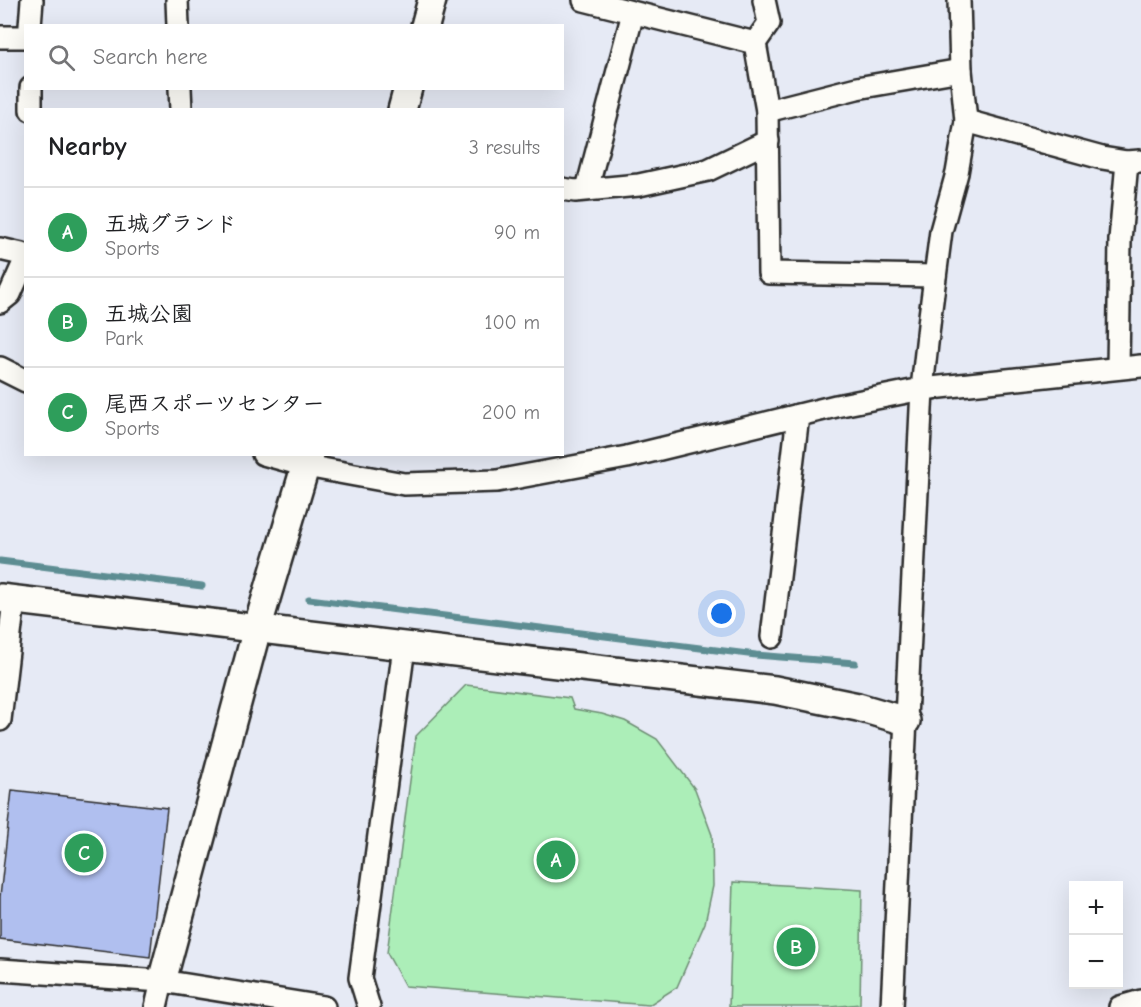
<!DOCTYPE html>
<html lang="en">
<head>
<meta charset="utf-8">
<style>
	body { margin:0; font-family:"Comic Neue","Klee One",sans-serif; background:#f2f2f2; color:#202124 }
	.controls { position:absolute; right:18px; bottom:18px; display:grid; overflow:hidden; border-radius:0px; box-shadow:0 6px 24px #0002 }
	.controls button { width:54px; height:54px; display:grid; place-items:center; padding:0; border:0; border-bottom:2px solid #e0e0e0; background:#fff; color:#202124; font:30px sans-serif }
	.you { position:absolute; left:722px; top:614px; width:21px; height:21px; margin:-15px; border:4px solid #fff; border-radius:50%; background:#1a73e8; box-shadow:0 0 0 9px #1a73e833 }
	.badge { display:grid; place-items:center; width:39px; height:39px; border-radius:50%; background:#b45309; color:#fff; font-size:20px; font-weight:700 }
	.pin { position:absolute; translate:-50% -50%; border:3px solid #fff; box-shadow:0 2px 6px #0006 }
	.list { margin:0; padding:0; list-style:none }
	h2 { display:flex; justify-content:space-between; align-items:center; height:78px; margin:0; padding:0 24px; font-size:26px }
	h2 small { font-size:20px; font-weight:400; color:#757577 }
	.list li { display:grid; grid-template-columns:39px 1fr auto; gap:18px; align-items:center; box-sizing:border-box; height:90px; padding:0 24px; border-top:2px solid #e0e0e0 }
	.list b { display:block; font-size:22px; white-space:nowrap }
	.list p { margin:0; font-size:20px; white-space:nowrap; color:#757577 }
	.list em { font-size:20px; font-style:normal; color:#757577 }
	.icon { flex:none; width:33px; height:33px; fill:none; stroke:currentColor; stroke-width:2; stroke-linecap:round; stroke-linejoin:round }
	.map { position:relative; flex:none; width:1141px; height:1007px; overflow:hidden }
	.search { position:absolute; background:#fff; box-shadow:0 6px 24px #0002; left:24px; top:24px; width:540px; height:66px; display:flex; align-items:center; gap:15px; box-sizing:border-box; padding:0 21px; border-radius:0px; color:#757577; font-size:22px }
	.panel { position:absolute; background:#fff; box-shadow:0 6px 24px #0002; left:24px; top:108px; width:540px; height:348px; border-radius:0px }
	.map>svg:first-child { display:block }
	.green { fill:#aceeb8; stroke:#6c8c72; stroke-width:1.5 }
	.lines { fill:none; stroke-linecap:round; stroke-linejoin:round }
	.stream { stroke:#5d8d92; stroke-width:7 }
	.building { fill:#b0bfef; stroke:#2b2b2b; stroke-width:1.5 }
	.minor-casing { stroke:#2b2b2b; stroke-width:26 }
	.tertiary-casing { stroke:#2b2b2b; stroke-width:32 }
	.minor { stroke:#fdfcf7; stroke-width:21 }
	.tertiary { stroke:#fdfcf7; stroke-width:27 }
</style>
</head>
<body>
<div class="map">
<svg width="1141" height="1007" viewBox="0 0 1141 1007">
	<rect width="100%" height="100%" fill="#e6eaf5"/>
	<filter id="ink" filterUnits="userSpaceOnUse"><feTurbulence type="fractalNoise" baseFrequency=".0167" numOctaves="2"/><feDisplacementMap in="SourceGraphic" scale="12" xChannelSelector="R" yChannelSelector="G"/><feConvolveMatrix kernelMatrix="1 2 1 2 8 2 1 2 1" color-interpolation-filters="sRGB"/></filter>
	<g filter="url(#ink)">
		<g class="green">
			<path d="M466,685L570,698L574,709L602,714L625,721L657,739L695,789L712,835L713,886L705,923L677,987L649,1005L405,986L387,953L416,736Z"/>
			<path d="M733,882L862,890L860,1004L832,1007H729Z"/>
		</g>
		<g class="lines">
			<g class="stream">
				<path d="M0,561L202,586"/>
				<path d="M309,599L756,655L855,663"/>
			</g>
		</g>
		<path class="building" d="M12,790L167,808L150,957L0,939V897Z"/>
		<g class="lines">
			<defs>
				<g id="minor">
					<path d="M177,0L178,26"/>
					<path d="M584,0L755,43L767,111L769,273L935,276"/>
					<path d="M30,26L32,0"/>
					<path d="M0,37H26"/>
					<path d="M755,43L769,23L764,0"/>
					<path d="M31,88V110"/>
					<path d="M180,88L181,110"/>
					<path d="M767,111L857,88L961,70"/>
					<path d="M966,121L1102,158L1127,162L1140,161"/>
					<path d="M562,189L575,191L639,185L708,170L768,141"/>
					<path d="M587,189L633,13"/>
					<path d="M0,249L26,255"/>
					<path d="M0,302L10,294L26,258"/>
					<path d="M0,368L26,381"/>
					<path d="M1118,368L1120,240L1127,162"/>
					<path d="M263,454L306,466L404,484L497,481L627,457L836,406L922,389L1141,366"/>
					<path d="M772,637L798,415"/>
					<path d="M0,720L14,600"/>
					<path d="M0,970L162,981L324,1007"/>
					<path d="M156,1007L162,981"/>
					<path d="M369,1007L360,978L404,647"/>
					<path d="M892,1007L922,389L930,316L941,231L957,173L966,121L961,70L959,0"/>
					<path d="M1120,1007L1141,1001"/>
				</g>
				<g id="tertiary">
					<path d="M425,26L432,0"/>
					<path d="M402,110L408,88"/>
					<path d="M0,598L775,690L858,707L906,721"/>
					<path d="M162,981L257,629L309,454"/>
				</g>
			</defs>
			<use href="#minor" class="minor-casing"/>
			<use href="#tertiary" class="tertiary-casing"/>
			<use href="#minor" class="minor"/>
			<use href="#tertiary" class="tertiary"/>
		</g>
	</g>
</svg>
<div class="controls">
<button>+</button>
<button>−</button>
</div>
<div class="you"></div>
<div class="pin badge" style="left:556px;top:860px;background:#2e9e5b">A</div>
<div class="pin badge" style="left:796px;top:947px;background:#2e9e5b">B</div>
<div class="pin badge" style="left:84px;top:853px;background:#2e9e5b">C</div>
<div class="search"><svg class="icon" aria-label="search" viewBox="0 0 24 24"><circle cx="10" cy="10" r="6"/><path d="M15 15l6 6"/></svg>Search here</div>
<section class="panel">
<h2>Nearby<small>3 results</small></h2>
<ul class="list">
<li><span class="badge" style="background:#2e9e5b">A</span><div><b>五城グランド</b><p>Sports</p></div><em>90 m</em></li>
<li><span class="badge" style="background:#2e9e5b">B</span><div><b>五城公園</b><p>Park</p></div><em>100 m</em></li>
<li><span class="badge" style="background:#2e9e5b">C</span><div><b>尾西スポーツセンター</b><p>Sports</p></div><em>200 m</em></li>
</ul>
</section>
</div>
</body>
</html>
